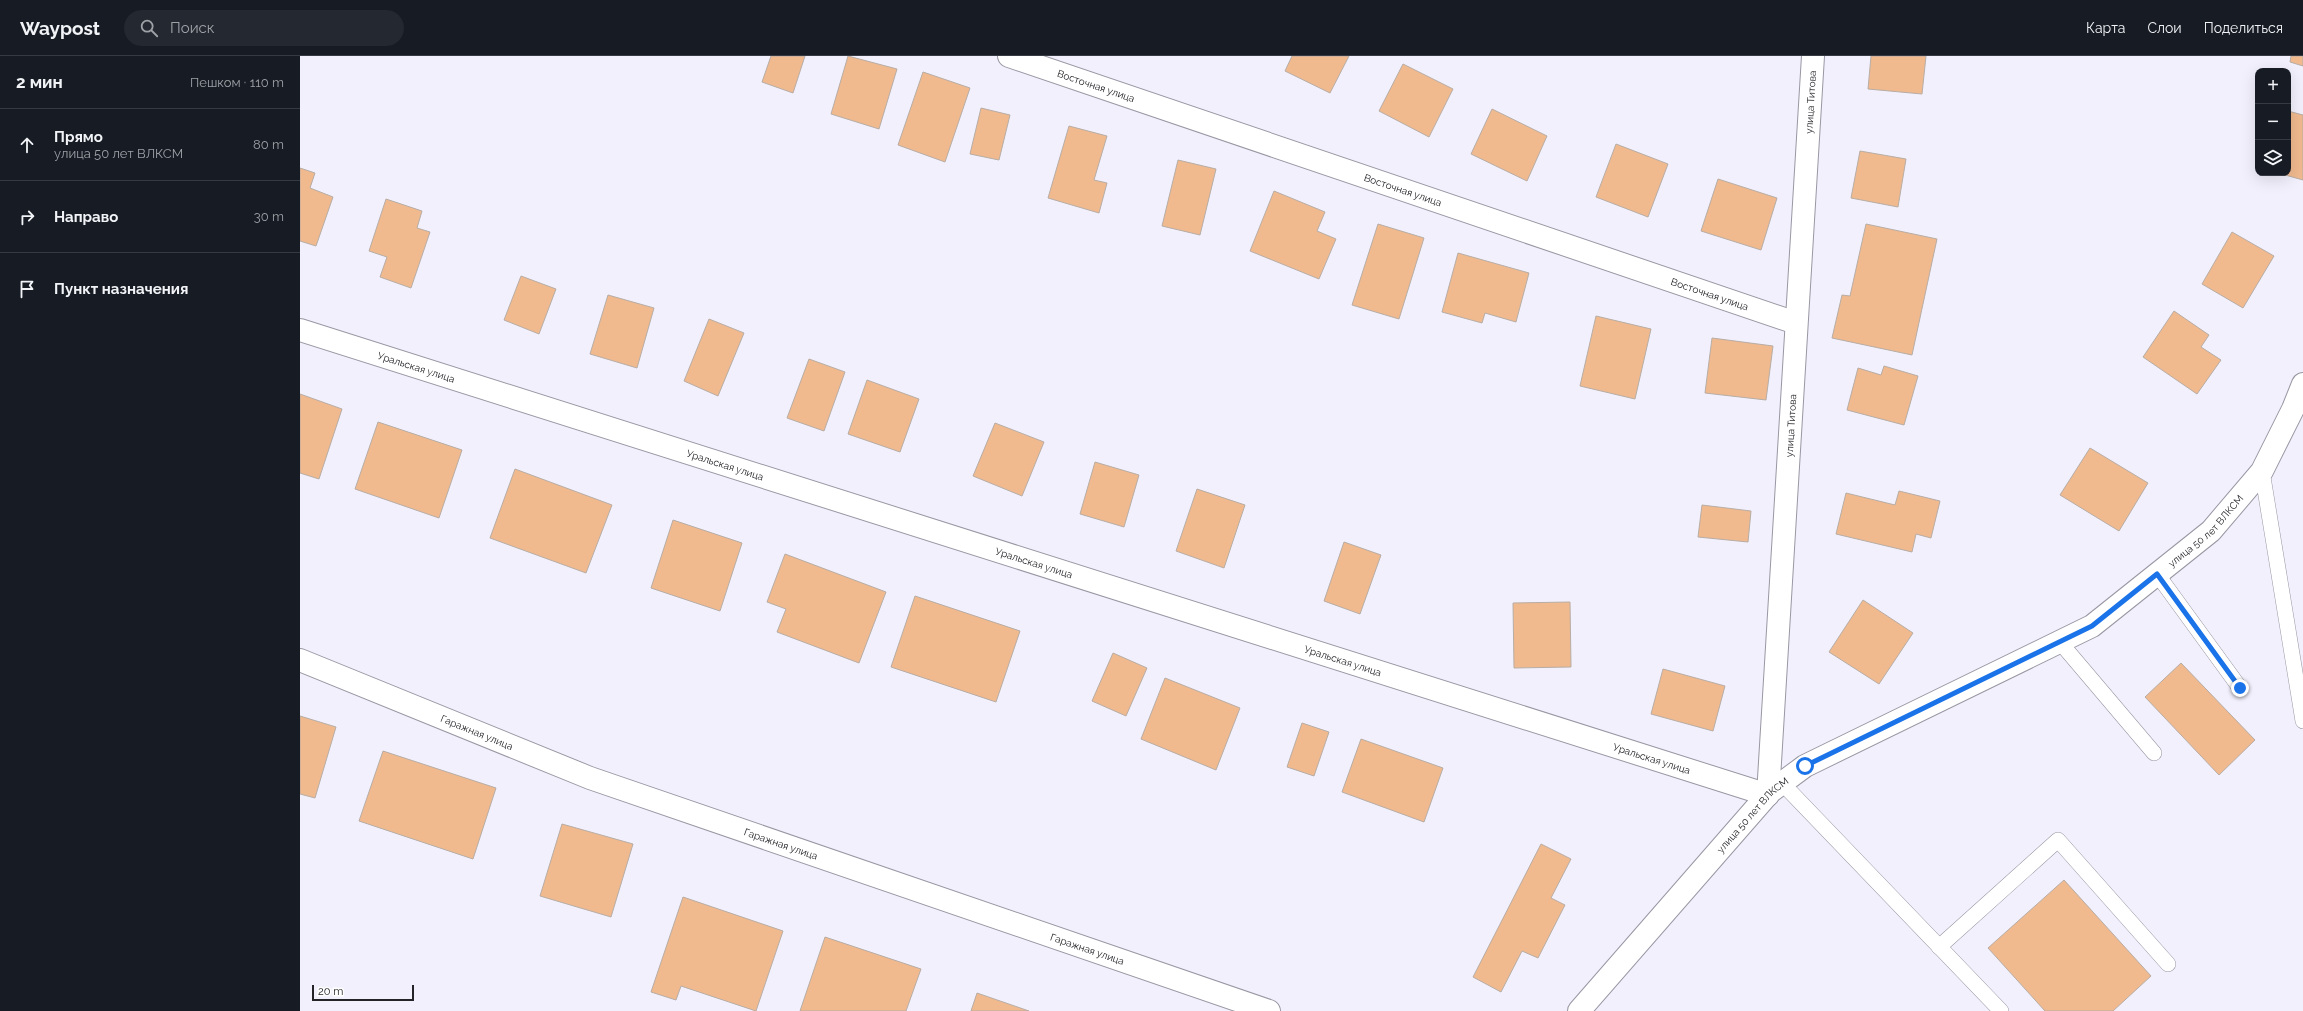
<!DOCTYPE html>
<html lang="ru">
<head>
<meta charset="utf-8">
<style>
	body { margin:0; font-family:Raleway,sans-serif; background:#242831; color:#f1f3f6 }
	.controls { position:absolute; right:12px; top:12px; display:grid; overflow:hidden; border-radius:8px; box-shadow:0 4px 16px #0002 }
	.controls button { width:36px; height:36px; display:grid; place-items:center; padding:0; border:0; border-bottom:1px solid #363941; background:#171b24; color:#f1f3f6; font:20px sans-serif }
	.scale { position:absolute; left:12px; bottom:10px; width:102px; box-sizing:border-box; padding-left:4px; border:2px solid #242328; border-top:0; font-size:11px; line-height:14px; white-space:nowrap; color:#242328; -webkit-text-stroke:3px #fff; paint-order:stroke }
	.stop { position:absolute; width:12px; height:12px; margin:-9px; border:3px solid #1a73e8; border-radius:50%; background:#fff }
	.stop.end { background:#1a73e8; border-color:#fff; box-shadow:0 1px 4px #0008 }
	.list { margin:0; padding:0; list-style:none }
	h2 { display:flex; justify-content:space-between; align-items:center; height:52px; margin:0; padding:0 16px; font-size:17px }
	h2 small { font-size:13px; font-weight:400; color:#9ea1a6 }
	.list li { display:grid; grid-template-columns:26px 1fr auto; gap:12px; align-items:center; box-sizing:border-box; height:72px; padding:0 16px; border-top:1px solid #363941 }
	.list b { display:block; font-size:15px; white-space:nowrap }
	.list p { margin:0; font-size:13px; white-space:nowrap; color:#9ea1a6 }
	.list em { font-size:13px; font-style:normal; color:#9ea1a6 }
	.icon { flex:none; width:22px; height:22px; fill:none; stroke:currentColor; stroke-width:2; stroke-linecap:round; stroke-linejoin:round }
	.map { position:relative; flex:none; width:2003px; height:955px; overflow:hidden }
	header { display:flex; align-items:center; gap:24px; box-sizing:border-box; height:56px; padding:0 20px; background:#171b24; border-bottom:1px solid #363941 }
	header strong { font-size:19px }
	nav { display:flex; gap:22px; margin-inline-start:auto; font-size:14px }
	.search { width:280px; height:36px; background:#242831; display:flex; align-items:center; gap:10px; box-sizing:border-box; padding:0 14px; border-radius:22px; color:#9ea1a6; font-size:15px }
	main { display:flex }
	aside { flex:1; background:#171b24 }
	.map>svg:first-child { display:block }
	.building { fill:#f0b98e; stroke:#b8ada5 }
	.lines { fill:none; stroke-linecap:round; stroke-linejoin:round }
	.lane-casing { stroke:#9997a3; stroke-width:16 }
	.street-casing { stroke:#9997a3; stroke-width:24 }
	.secondary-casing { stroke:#9997a3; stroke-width:24 }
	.lane { stroke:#fff; stroke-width:15 }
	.street { stroke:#fff; stroke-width:22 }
	.secondary { stroke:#fff; stroke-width:22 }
	.route { stroke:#1a73e8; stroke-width:5 }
	.labels { text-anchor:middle; stroke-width:3.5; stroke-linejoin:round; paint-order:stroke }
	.street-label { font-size:10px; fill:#242328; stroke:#fff }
</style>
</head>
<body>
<header>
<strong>Waypost</strong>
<div class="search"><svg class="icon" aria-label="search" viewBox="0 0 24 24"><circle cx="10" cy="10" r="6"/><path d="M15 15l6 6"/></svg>Поиск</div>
<nav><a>Карта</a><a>Слои</a><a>Поделиться</a></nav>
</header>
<main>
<aside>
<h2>2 мин<small>Пешком · 110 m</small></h2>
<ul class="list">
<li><svg class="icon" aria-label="ahead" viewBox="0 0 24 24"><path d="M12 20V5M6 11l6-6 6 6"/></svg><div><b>Прямо</b><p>улица 50 лет ВЛКСМ</p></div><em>80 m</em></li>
<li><svg class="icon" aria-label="right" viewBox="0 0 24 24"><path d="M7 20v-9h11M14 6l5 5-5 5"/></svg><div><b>Направо</b></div><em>30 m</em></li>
<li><svg class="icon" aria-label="arrive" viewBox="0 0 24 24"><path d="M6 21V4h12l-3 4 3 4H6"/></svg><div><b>Пункт назначения</b></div></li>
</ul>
</aside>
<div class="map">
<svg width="2003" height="955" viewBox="0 0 2003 955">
	<rect width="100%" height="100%" fill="#f1f0fc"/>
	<g class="building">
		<path d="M471,0H505L493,37L462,26Z"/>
		<path d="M548,0L597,13L579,73L531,58Z"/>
		<path d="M992,0H1049L1030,37L985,15Z"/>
		<path d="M1571,0H1626L1622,38L1568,33Z"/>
		<path d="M1991,0H2003V10L1990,6Z"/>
		<path d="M1103,8L1153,33L1129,81L1079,55Z"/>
		<path d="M623,16L670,32L645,106L598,89Z"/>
		<path d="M681,52L710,59L699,104L670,98Z"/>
		<path d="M1192,53L1247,80L1227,125L1171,98Z"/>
		<path d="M1988,55L2003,59V124L1978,117H1988Z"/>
		<path d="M769,70L807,80L794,124L807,127L799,157L748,142Z"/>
		<path d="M1316,88L1368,108L1348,161L1296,141Z"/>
		<path d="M1560,95L1606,103L1598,151L1551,142Z"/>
		<path d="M878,104L916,113L900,179L862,170Z"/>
		<path d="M0,112L15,117L10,132L33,141L16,190L0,185Z"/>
		<path d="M1418,123L1477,142L1461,194L1401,175Z"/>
		<path d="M974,135L1025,156L1017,175L1036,183L1019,223L950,195Z"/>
		<path d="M86,143L122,155L117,172L130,176L111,232L80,221L87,201L69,195Z"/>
		<path d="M1078,168L1124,182L1099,263L1052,249Z"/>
		<path d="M1566,168L1637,183L1612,299L1532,282L1542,239L1550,240Z"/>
		<path d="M1932,176L1974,200L1943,252L1902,228Z"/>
		<path d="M1158,197L1229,217L1216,266L1185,257L1182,267L1142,256Z"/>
		<path d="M221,220L256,233L239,278L204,264Z"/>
		<path d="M308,239L354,252L337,312L290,298Z"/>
		<path d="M1874,255L1909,279L1901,291L1921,304L1897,338L1843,301Z"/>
		<path d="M1296,260L1351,273L1335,343L1280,330Z"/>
		<path d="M409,263L444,277L418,340L384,325Z"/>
		<path d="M1412,282L1473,290L1466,344L1405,337Z"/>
		<path d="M509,303L545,316L524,375L487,362Z"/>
		<path d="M1584,310L1618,320L1604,369L1547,354L1558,312L1581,319Z"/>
		<path d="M567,324L619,343L600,396L548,378Z"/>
		<path d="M0,338L42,353L19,423L0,417Z"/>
		<path d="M78,366L162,394L139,462L55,433Z"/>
		<path d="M695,367L744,386L722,440L673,420Z"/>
		<path d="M1790,392L1848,427L1819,475L1760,439Z"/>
		<path d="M795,406L839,419L824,471L780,458Z"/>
		<path d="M215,413L312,449L286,517L190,482Z"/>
		<path d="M897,433L945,449L924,512L876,495Z"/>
		<path d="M1599,435L1640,445L1631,482L1616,478L1612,496L1536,478L1546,437L1595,449Z"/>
		<path d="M1402,449L1451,455L1448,486L1398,481Z"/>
		<path d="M373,464L442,487L420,555L351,532Z"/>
		<path d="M1044,486L1081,499L1060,558L1024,545Z"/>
		<path d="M485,498L586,536L559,607L477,576L486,553L467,546Z"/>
		<path d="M615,540L720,575L696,646L591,611Z"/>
		<path d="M1563,544L1613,577L1579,628L1529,596Z"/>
		<path d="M1270,546L1271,611L1214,612L1213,547Z"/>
		<path d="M813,597L847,612L826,660L792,645Z"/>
		<path d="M1881,607L1955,684L1919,719L1845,641Z"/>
		<path d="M1363,613L1425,630L1413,675L1351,658Z"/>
		<path d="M865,622L940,652L916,714L841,683Z"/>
		<path d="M0,660L36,671L15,742L0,738Z"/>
		<path d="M1002,667L1029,676L1014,720L987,711Z"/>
		<path d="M1061,683L1143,712L1124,766L1042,736Z"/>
		<path d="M83,695L196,732L173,803L59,765Z"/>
		<path d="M262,768L333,788L311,861L240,840Z"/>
		<path d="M1241,788L1271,803L1251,842L1265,849L1238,902L1222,895L1201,936L1173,921Z"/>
		<path d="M1764,824L1851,920L1813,955H1745L1688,892Z"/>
		<path d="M383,841L483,875L456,955L381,930L376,944L351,936Z"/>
		<path d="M525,881L621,913L606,955H500Z"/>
		<path d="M677,937L729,955H671Z"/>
	</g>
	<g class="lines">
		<defs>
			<g id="lane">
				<path d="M1962,415L2003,665"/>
				<path d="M1857,518L1940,632"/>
				<path d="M1759,585L1854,697"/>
				<path d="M1482,727L1701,955"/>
				<path d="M1639,891L1758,784L1868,908"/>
			</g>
			<g id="street">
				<path id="s1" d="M709,0L1496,267"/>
				<path id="s2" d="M0,274L1468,739L1513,0"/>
				<path id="s3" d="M0,604L290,722L969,955"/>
			</g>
			<g id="secondary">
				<path id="s4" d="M1279,955L1470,736L1505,710L1792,570L1911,475L1962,415L1993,353L2003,328"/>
			</g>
		</defs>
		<use href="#lane" class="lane-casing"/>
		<use href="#street" class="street-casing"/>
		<use href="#secondary" class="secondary-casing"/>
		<use href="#lane" class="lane"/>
		<use href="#street" class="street"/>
		<use href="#secondary" class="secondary"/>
	</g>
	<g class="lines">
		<path class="route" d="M1505,710L1792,570L1857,518L1940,632"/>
	</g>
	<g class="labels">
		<g class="street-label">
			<text dy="4" stroke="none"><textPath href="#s1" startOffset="92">Восточная улица</textPath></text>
			<text dy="4" stroke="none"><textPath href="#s2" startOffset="2234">улица Титова</textPath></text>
			<text dy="4" stroke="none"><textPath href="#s1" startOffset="416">Восточная улица</textPath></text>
			<text dy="4" stroke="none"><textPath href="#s1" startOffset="740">Восточная улица</textPath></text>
			<text dy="4" stroke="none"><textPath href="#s2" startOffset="122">Уральская улица</textPath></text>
			<text dy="4" stroke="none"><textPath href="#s2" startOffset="1910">улица Титова</textPath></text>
			<text dy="4" stroke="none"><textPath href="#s2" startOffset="446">Уральская улица</textPath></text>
			<text dy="4" stroke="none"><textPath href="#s4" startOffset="802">улица 50 лет ВЛКСМ</textPath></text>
			<text dy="4" stroke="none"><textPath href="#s2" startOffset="770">Уральская улица</textPath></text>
			<text dy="4" stroke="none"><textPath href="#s2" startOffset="1094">Уральская улица</textPath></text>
			<text dy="4" stroke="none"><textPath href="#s3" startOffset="191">Гаражная улица</textPath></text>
			<text dy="4" stroke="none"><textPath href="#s2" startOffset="1418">Уральская улица</textPath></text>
			<text dy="4" stroke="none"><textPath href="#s4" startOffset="262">улица 50 лет ВЛКСМ</textPath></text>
			<text dy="4" stroke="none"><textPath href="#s3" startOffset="515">Гаражная улица</textPath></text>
			<text dy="4" stroke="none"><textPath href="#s3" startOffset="839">Гаражная улица</textPath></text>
		</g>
	</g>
</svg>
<div class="controls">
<button>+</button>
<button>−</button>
<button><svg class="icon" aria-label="layers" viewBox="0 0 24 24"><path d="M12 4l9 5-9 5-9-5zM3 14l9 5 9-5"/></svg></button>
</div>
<div class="scale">20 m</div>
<div class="stop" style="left:1505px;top:710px"></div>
<div class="stop end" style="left:1940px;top:632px"></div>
</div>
</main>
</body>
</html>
